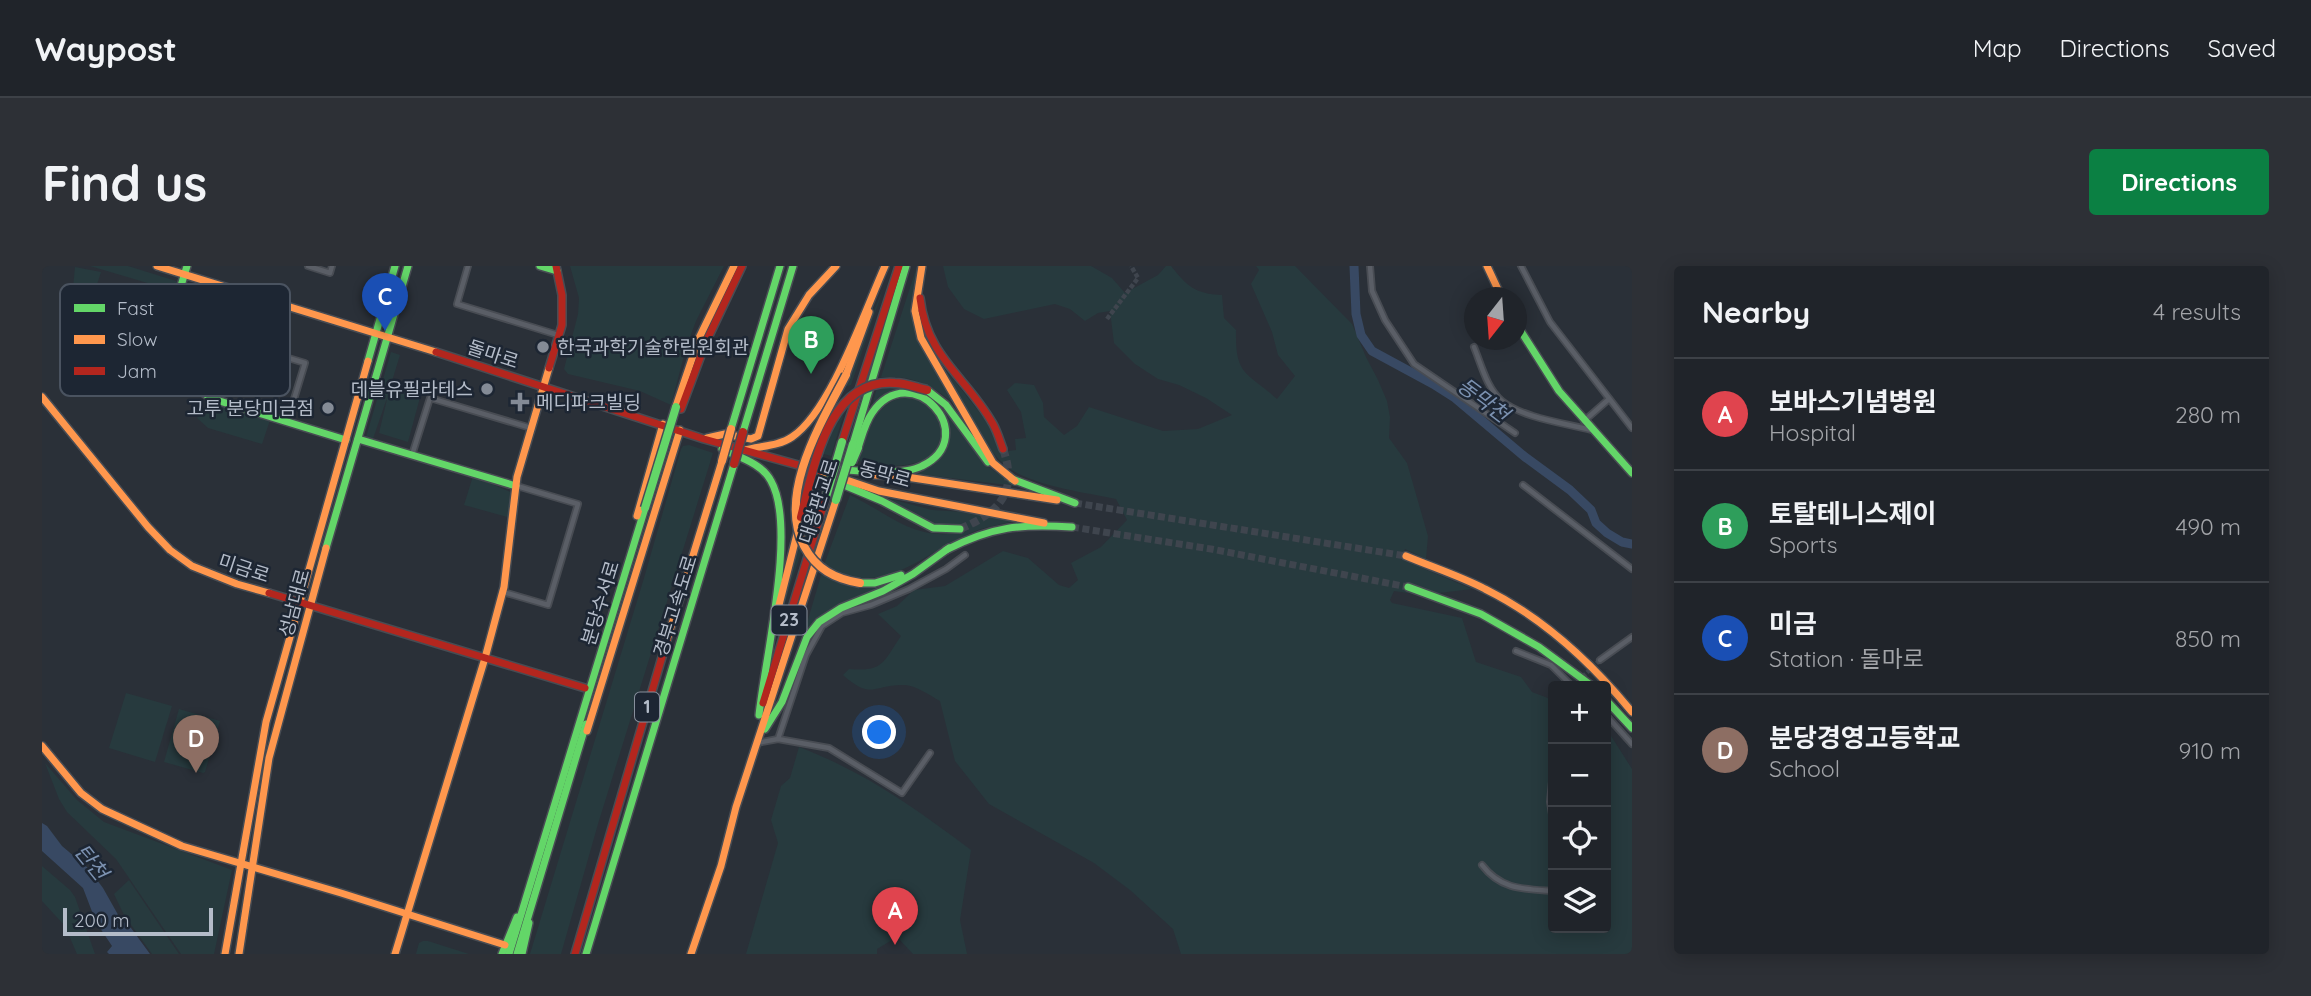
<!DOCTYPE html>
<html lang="en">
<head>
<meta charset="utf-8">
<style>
	body { margin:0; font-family:Quicksand,"Noto Sans KR",sans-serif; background:#2d3036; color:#f1f3f6 }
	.controls { position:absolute; right:21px; bottom:21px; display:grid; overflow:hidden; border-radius:7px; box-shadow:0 4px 18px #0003 }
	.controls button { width:63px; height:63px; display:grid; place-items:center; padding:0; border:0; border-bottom:2px solid #3d4147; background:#20242a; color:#f1f3f6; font:35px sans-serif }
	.compass { position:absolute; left:1422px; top:21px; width:63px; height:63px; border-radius:50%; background:#20242a; box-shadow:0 4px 18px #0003; rotate:197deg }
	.scale { position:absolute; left:21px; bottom:18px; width:150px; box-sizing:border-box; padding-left:7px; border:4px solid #b4bcc9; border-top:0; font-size:19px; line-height:24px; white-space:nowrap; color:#b4bcc9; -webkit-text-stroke:5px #1d2633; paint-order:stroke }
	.you { position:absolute; left:838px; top:467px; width:24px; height:24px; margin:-18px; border:5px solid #fff; border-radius:50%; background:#1a73e8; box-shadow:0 0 0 10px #1a73e833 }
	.badge { display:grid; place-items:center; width:46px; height:46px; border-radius:50%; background:#0b8043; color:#fff; font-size:23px; font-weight:700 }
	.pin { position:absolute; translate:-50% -58px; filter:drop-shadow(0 2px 4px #0008) }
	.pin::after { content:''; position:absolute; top:37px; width:24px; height:21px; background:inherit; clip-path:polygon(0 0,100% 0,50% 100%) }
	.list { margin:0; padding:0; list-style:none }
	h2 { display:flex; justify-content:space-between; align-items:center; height:91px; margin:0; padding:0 28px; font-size:30px }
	h2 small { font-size:23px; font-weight:400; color:#a2a4a8 }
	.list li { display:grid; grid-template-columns:46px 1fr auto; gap:21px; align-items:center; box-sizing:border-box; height:112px; padding:0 28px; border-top:2px solid #3d4147 }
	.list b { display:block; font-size:26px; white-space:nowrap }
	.list p { margin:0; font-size:23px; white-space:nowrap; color:#a2a4a8 }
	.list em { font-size:23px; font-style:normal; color:#a2a4a8 }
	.icon { flex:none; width:38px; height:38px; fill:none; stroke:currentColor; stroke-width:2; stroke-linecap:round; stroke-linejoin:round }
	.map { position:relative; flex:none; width:1590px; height:688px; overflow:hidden; border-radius:7px }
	header { display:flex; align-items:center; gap:42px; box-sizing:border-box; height:98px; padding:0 35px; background:#20242a; border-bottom:2px solid #3d4147 }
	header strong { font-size:33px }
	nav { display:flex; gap:38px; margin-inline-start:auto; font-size:24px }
	.intro { display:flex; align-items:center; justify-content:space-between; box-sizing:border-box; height:168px; padding:0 42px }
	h1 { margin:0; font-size:49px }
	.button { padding:18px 32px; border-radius:7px; background:#0b8043; color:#fff; font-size:24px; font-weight:700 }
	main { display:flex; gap:42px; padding:0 42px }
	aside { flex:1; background:#20242a; border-radius:7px; box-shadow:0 4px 18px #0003 }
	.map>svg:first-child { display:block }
	.green { fill:#273a3e }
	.water { fill:#384963 }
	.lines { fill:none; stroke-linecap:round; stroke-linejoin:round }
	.river { stroke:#384963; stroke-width:9 }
	.street-tunnel { stroke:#3f454e; stroke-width:4.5; stroke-dasharray:4.5 2; stroke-linecap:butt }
	.secondary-tunnel { stroke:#3f454e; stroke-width:7; stroke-dasharray:7 3.5; stroke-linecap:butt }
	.primary-tunnel { stroke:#3f454e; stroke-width:8; stroke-dasharray:8 4; stroke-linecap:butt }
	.street-casing { stroke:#484c53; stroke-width:8 }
	.fast-casing { stroke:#484c53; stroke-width:10 }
	.slow-casing { stroke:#484c53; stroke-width:10 }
	.jam-casing { stroke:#484c53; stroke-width:10 }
	.street { stroke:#5a5e66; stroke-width:4.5 }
	.fast { stroke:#63d668; stroke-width:7 }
	.slow { stroke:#ff974d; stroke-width:7 }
	.jam { stroke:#b3261e; stroke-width:7 }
	.fast-bridge-casing { stroke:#484c55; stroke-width:11; stroke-linecap:butt }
	.slow-bridge-casing { stroke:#484c55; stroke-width:11; stroke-linecap:butt }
	.jam-bridge-casing { stroke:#484c55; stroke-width:11; stroke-linecap:butt }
	.fast-bridge { stroke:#63d668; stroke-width:8 }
	.slow-bridge { stroke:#ff974d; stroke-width:8 }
	.jam-bridge { stroke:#b3261e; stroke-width:8 }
	.poi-dot { fill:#848b96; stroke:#1d2633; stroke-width:2.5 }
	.labels { text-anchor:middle; stroke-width:5; stroke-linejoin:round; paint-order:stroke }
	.shield { fill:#1d2633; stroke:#878f9c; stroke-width:2 }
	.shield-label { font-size:18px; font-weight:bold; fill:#b4bcc9 }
	.poi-label { font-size:19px; fill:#b4bcc9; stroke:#1d2633; text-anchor:start }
	.street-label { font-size:19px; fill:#b4bcc9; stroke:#1d2633 }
	.water-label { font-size:21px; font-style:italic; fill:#7c92b1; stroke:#1d2633 }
	.key { fill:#1d2633; stroke:#4a5360; stroke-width:2 }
	.key-label { font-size:19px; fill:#b4bcc9 }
</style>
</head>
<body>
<header>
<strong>Waypost</strong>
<nav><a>Map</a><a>Directions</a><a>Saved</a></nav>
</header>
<div class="intro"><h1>Find us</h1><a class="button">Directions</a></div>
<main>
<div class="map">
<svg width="1590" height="688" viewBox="0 0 1590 688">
	<rect width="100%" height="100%" fill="#2a3038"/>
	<g class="green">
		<path d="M48,0H86L134,15L138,22L136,26Z"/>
		<path d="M528,0H682L654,55L644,82L629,139L598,125L526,108L522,103L536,48L537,32Z"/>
		<path d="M875,0L870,46L876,74L910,136C886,116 869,110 839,111Z"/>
		<path d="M901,0H1049L1070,12L1083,27L1116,9L1124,0H1129C1145,20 1153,28 1180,29L1182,52L1194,64C1193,110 1204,105 1235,133L1253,110L1236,89L1230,66L1209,18L1217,4L1214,0H1253L1310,58L1324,91L1336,114L1345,135L1348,151L1347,172L1365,197L1386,270L1384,293L1363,283L1359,293L1430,323L1381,329L1352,325L1348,334L1350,337L1420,352L1434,396L1479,411L1490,426L1511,434V662H1564V462L1590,503V688H1139L1131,663L1088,624L1052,597L947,538L913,495L898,435C887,429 875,420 863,419C831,418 830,435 801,409L807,403C842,406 841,396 859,370L836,348L855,340L872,324L903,320L961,285L986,292L1017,319L1027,322L1036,314L1029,297L1059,281L1085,254L1074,233C1041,226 1005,222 975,207C941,190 911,122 892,89L946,157L959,186L974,184L973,173L984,172L979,146L965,124L973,117L992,119L1001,137L1002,151L1022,169L1035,160L1047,141L1121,165L1156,163L1190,149L1164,132L1137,119L1116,113L1093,98L1072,77L1068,45L1056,47L1043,55L1028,43L1013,38L942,53L922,43L906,21Z"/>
		<path d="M33,1L59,6L53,25L31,22Z"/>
		<path d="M842,20L809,119L802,121Z"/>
		<path d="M349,86L358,89L350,115L380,124L366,176L337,167L346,129L331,173L324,171Z"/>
		<path d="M851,119L883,126L907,146L932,184L947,201L973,220L876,208L893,198L903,185L907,167L904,150L893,135L885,130L844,129L837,134L829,144L835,121Z"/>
		<path d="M866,131C875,133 884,135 890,142C904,158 901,185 882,194C863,202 836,201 817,195C826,167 832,134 866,131Z"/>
		<path d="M169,137L228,154L220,178L166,162L155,152Z"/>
		<path d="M805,137L789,190L779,187L784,171Z"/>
		<path d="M647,179L671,187L556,558L519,688H488L602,312L639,183L641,180Z"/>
		<path d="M431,210L471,227L469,252L422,239Z"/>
		<path d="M771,219L780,221L732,371Z"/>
		<path d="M808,229C848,248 870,274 917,267V262L891,260L833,229L890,244L923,246L973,255C961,258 948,260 936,264C885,283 840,337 782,299Z"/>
		<path d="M780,306L790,313L853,315L822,330L798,337L776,352L760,374Z"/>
		<path d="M84,427L130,440L113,496L67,482Z"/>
		<path d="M137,443L178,455L163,506L161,507L122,496Z"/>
		<path d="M757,481C823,506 873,542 929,584L918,654L925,688H871L855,671L835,683V688H704L736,577L729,554L739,520L748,512Z"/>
		<path d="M3,497L35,534L62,556L190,604L172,688H139L74,593L25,546L17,533Z"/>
		<path d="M0,600L28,624L33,631L53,688H35L23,660L0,635Z"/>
		<path d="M87,614L137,688H110L82,649L72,628Z"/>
		<path d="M381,675H386L427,688H374L377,677Z"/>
	</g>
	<path class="water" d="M0,557L5,560L20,580L46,602L61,622L79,654L89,662L108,688H67L65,686L70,680L54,656L41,622L0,585Z"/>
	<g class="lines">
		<path class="river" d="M1312,0L1314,48L1319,69L1330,85L1391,118L1413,132L1483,191L1528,224L1549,244L1554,257L1565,267L1580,276L1590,278"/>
		<g class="street-tunnel">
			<path d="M1065,53L1096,12L1089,0"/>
			<path d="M1531,420L1558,394"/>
		</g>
		<g class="secondary-tunnel">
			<path d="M1033,237L1364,290"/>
			<path d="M1030,261L1169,283L1366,321"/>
		</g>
		<path class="primary-tunnel" d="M918,263C956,247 977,227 961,183"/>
		<defs>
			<g id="street">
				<path d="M266,0L288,7L290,0"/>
				<path d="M426,0L415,38L516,69"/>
				<path d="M1328,0L1330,25L1343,54L1372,98L1473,167"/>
				<path d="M1479,0L1508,56L1590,162"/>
				<path d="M127,56L263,97L245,156"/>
				<path d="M1432,81C1439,98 1445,123 1460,135C1481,152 1522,157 1549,164"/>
				<path d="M1542,155L1567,133"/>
				<path d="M370,189L388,132L489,162"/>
				<path d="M1481,219L1590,303"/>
				<path d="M461,326L506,339L536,238L475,220"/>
				<path d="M1474,385L1509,399L1530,420"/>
				<path d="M1558,394L1590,371"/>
				<path d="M1564,449L1590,478"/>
				<path d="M736,473L764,389L780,360L800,347L829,339L867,323L904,303L923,289"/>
				<path d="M715,477L736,473L787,482L860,527L888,487"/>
				<path d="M1511,505L1508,536L1511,555"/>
				<path d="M1440,599C1459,624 1482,623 1511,625"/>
			</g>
			<g id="fast">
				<path d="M145,0L121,79L162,127L171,133L304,174"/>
				<path d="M498,0L515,5"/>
				<path d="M1475,59L1517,125L1590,207"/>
				<path d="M326,95L353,0"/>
				<path d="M885,124L904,139L946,196"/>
				<path d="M689,163L738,0"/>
				<path d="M701,166L751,0"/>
				<path d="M316,173L474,220"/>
				<path d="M811,178L864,0"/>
				<path d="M680,183C696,191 720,197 729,215C755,261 723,393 717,449"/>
				<path d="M772,201C799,203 857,212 880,200C941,170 869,90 830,147C823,157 820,170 816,182"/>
				<path d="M773,207L840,235L891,262L918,263"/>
				<path d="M970,213L1033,237"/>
				<path d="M284,282L366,0"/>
				<path d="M904,284C951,260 978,258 1030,261"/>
				<path d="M818,317H833L859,309"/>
				<path d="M1366,321L1439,348L1497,381L1550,420"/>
				<path d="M1564,434L1590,462"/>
				<path d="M723,463L740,436L765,371L777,356L799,342L841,325L871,308L907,282"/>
				<path d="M460,688L475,651"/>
				<path d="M467,688L603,242"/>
				<path d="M475,688L544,458"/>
				<path d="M480,688L487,657"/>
				<path d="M544,688L692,198"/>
			</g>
			<g id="slow">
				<path d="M115,0L394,86"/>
				<path d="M880,0L873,45L879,72L951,197L973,215"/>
				<path d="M1445,0L1460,32"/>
				<path d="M804,109L827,46"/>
				<path d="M0,131L106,261L128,284L150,300L195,318L227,327"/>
				<path d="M634,140L657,72L692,0"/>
				<path d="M665,172L683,168L709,173L716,170L746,63L767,29L794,0"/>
				<path d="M703,184C718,180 737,180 750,171C789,145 823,44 843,0"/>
				<path d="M778,205L837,225L1002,257"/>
				<path d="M833,209L858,210L1015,234"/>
				<path d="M595,250L621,158"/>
				<path d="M1364,290C1390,301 1418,310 1443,323C1502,352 1549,396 1590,446"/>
				<path d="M736,343L756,264"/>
				<path d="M625,374L680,195"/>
				<path d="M545,465L638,164"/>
				<path d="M0,480L39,527L60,543L140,580L299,627L463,679"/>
				<path d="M183,688L224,456L326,95"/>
				<path d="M197,688L227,492L284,282"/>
				<path d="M353,688L443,392L462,321L475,211L507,102"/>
				<path d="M649,688L679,600L694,541L794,234"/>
			</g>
			<g id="jam">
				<path d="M878,32C885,92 924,110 951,158C955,165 958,175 961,183"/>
				<path d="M394,86L662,173L778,205"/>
				<path d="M507,102L520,59V29L514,0"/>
				<path d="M639,143L664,76L700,0"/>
				<path d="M800,176L857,0"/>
				<path d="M227,327L543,422"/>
				<path d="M721,437L784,231"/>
				<path d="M533,688L625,374"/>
			</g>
		</defs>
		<use href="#street" class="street-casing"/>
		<use href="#fast" class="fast-casing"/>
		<use href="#slow" class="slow-casing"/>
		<use href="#jam" class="jam-casing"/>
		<use href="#street" class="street"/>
		<use href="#fast" class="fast"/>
		<use href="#slow" class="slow"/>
		<use href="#jam" class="jam"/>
		<defs>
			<g id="fast-bridge">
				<path d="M810,196L816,182"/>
				<path d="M784,231L800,176"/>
				<path d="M794,234L811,178"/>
				<path d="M603,242L634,141"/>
			</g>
			<g id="slow-bridge">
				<path d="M804,109C780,155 735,228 762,280C774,303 793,313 818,317"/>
				<path d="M680,195L689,163"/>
			</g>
			<g id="jam-bridge">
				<path d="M692,198L701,166"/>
				<path d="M759,251C772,202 785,112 853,117C864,117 875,122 885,124"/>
			</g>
		</defs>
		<use href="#fast-bridge" class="fast-bridge-casing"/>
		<use href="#slow-bridge" class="slow-bridge-casing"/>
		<use href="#jam-bridge" class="jam-bridge-casing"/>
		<use href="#fast-bridge" class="fast-bridge"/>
		<use href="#slow-bridge" class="slow-bridge"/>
		<use href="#jam-bridge" class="jam-bridge"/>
	</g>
	<g class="poi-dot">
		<circle cx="501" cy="81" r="7"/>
		<circle cx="445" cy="123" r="7"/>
		<path d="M474.5 125.5h7v7h7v7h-7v7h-7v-7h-7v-7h7z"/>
		<circle cx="286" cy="142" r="7"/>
	</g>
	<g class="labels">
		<g class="shield">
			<rect x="729.5" y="339.5" width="35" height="29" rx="5"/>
			<rect x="593" y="426.5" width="24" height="29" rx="5"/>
		</g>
		<g class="shield-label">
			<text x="747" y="360">23</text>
			<text x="605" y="447">1</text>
		</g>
		<g class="poi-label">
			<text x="515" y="88">한국과학기술한림원회관</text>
			<text x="431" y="130" text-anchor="end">데블유필라테스</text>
			<text x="494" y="143">메디파크빌딩</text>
			<text x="272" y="149" text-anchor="end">고투 분당미금점</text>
		</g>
		<g class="street-label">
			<text transform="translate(451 88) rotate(18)" y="7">돌마로</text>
			<text transform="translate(843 208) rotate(15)" y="7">동막로</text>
			<text transform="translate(776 235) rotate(-72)" y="7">대왕판교로</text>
			<text transform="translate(202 302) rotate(18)" y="7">미금로</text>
			<text transform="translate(252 337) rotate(-75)" y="7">성남대로</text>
			<text transform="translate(558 337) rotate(-73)" y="7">분당수서로</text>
			<text transform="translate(633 340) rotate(-73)" y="7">경부고속도로</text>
		</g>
		<g class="water-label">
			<text transform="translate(1441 134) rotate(37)" y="7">동막천</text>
			<text transform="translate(49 596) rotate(51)" y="7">탄천</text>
		</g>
	</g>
	<rect x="18" y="18" width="230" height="112" rx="10" class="key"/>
	<rect x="32" y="38" width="31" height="8" fill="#63d668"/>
	<rect x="32" y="69" width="31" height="9" fill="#ff974d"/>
	<rect x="32" y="101" width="31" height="8" fill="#b3261e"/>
	<g class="key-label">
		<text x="75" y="49">Fast</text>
		<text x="75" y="80">Slow</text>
		<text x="75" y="112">Jam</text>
	</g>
</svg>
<div class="controls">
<button>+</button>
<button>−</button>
<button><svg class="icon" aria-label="locate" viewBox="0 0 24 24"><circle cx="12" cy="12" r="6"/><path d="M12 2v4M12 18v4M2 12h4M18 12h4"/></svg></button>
<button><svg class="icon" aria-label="layers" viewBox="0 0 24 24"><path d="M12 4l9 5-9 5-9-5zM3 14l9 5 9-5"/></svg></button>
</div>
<svg class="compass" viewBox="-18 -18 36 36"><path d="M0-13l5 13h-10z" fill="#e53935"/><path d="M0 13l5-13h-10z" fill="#a2a4a8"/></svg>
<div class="scale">200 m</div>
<div class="you"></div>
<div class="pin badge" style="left:853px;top:679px;background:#e0444e">A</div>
<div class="pin badge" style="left:769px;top:108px;background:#2e9e5b">B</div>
<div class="pin badge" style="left:343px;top:65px;background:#1a4fb4">C</div>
<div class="pin badge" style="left:154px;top:507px;background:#8d6e63">D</div>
</div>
<aside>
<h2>Nearby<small>4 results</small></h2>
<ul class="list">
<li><span class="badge" style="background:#e0444e">A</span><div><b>보바스기념병원</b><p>Hospital</p></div><em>280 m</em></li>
<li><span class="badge" style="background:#2e9e5b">B</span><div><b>토탈테니스제이</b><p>Sports</p></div><em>490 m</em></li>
<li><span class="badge" style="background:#1a4fb4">C</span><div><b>미금</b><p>Station · 돌마로</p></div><em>850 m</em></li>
<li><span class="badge" style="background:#8d6e63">D</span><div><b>분당경영고등학교</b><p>School</p></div><em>910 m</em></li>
</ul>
</aside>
</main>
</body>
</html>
